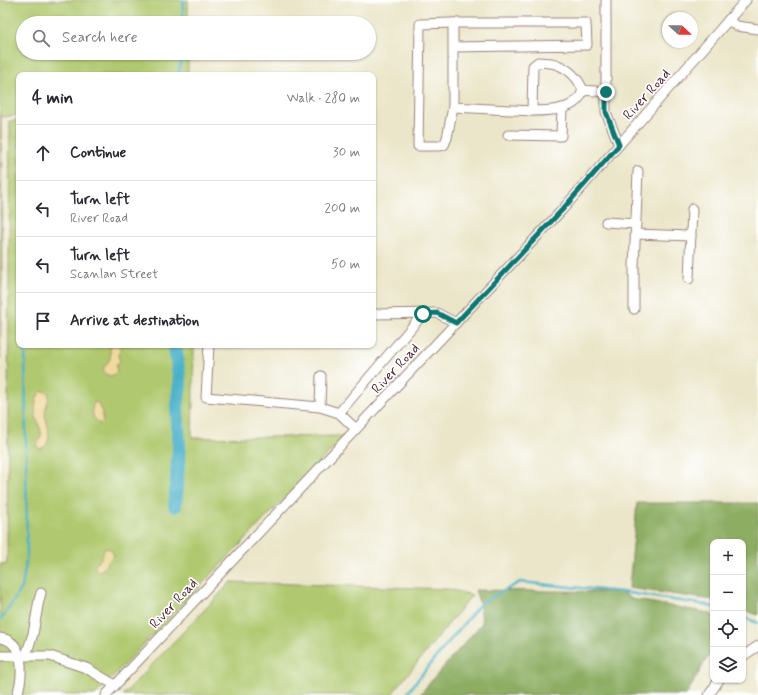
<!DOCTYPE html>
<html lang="en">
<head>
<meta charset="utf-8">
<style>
	body { margin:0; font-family:Mynerve,sans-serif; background:#f2f2f3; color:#2b2b33 }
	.controls { position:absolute; right:12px; bottom:12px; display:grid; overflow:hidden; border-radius:8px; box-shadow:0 1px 3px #0004 }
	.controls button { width:36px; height:36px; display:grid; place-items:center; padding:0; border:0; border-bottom:1px solid #e1e1e2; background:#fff; color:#2b2b33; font:20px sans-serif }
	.compass { position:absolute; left:662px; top:12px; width:36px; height:36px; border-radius:50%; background:#fff; box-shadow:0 1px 3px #0004; rotate:112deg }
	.stop { position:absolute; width:12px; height:12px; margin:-9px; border:3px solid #0f766e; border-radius:50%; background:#fff }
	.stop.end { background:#0f766e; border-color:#fff; box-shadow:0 1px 4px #0008 }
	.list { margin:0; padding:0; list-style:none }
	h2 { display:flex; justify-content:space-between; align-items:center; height:52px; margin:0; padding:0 16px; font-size:17px }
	h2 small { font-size:13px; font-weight:400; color:#7c7c81 }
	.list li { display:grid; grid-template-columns:26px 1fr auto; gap:12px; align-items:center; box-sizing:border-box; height:56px; padding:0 16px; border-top:1px solid #e1e1e2 }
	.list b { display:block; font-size:15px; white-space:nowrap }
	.list p { margin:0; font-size:13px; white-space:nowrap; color:#7c7c81 }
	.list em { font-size:13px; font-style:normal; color:#7c7c81 }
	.icon { flex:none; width:22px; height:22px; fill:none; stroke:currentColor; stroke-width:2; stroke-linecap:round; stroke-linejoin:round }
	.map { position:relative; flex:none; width:758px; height:695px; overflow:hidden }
	.search { position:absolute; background:#fff; box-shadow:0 1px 3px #0004; left:16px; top:16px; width:360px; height:44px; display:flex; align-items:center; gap:10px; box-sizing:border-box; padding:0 14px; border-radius:22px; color:#7c7c81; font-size:15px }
	.panel { position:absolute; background:#fff; box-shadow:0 1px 3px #0004; left:16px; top:72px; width:360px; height:276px; border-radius:8px }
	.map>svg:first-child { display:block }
	.green { fill:#b0c96f; stroke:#7d744d }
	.forest { fill:#8cad62; stroke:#6b6646 }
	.sand { fill:#eeda9e; stroke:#9c7c64 }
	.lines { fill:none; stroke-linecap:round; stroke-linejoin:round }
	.stream { stroke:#49b0c8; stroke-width:2.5 }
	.river { stroke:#49b0c8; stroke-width:14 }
	.minor-casing { stroke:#9a827a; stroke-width:11 }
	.minor { stroke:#fff; stroke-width:9 }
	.route { stroke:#0f766e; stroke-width:5 }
	.labels { text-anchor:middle; stroke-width:3.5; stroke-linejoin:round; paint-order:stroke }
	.street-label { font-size:14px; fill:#4a1f2b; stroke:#fff }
</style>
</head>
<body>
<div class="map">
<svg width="758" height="695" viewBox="0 0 758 695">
	<rect width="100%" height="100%" fill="#fff"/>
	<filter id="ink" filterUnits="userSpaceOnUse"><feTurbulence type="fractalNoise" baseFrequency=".025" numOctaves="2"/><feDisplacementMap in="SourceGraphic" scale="8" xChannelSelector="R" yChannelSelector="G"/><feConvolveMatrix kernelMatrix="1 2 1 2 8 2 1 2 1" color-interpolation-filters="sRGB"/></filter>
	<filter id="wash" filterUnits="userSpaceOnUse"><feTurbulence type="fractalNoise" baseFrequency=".012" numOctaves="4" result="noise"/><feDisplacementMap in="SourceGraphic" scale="16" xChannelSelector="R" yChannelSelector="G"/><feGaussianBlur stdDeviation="0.9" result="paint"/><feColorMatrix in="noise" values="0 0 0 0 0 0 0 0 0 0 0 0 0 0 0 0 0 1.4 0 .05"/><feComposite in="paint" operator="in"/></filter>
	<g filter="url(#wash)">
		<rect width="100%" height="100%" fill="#ebe6c9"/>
		<g class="green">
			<path d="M0,0H188V23H23V53H188V75H19V115L1,117L2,279L0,359Z"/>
			<path d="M19,120V345H194L192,438L345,436L95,695H0V564H7L10,121Z"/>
			<path d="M231,582L448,589L472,595L391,695H123Z"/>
		</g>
		<g class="forest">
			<path d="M637,503H758V615L743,610V542H713V600L629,588Z"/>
			<path d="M475,590L622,592L631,599L704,612L713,615V648L686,695H420L427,686L482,623L480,604Z"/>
		</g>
		<g class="sand">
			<path d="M114,345H118L121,349L118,355L120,361L116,366L117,373L110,376L105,374L103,369L110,359V347Z"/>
			<path d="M42,391L48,392L49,394C49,401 45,407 45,414C46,424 56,443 40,449L37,447C37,442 42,438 41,432C41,428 38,424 37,420C34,412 34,397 42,391Z"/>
			<path d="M96,402C102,407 102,414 103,421L100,424C93,421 91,411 93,404Z"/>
			<path d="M105,548L111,549L114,556L107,563L102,570L98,571L95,568V565L101,559Z"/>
		</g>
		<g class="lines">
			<g class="stream">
				<path d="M183,0V23"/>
				<path d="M178,75L183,53"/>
				<path d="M19,143V144"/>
				<path d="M743,617L758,623"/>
				<path d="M0,619L3,617L22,588L27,555L25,345"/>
				<path d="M406,695L423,673L480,604L520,582L622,592L706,605L713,607"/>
			</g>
			<path class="river" d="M175,506L179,447L177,407L180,384L175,345"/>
		</g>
	</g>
	<g filter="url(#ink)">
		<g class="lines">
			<defs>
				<g id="minor">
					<path d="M606,0V112L619,145"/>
					<path d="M728,20L737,26L758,29"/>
					<path d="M453,47V23H586L587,45L453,47V107L532,111"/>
					<path d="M583,90C577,111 550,111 532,111L533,66L538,62C543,63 550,62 555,64C568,68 578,78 583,90L606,92"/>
					<path d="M453,107L447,138L444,145L439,146H418L420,24L453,23"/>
					<path d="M508,135L561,136L562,108"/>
					<path d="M606,222L636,224"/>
					<path d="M635,234L691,236"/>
					<path d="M689,279L692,209"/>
					<path d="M634,309V267L638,171"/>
					<path d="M373,314L437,313L456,323"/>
					<path d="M209,345L206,397L320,407L339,413L356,429"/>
					<path d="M320,407L321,376"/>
					<path d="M339,413L423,314"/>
					<path d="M0,638C26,641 23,677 17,695"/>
					<path d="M26,655L33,634L39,600L41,593"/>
					<path d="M0,656H50L86,668L115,685"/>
					<path d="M743,656L758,646"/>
					<path d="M106,695L562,210C623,140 685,70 746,0"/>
					<path d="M709,695L719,680"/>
				</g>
			</defs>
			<use href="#minor" class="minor-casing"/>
			<use href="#minor" class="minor"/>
		</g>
	</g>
	<g class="lines" filter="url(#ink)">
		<path class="route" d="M423,314L437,313L456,323L562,210L619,145L606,112V92"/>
	</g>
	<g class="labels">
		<g class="street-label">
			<text transform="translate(646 94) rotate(-48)" y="5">River Road</text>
			<text transform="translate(395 368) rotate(-47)" y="5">River Road</text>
			<text transform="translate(173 603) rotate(-47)" y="5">River Road</text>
		</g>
	</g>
</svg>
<div class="controls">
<button>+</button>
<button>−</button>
<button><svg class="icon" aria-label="locate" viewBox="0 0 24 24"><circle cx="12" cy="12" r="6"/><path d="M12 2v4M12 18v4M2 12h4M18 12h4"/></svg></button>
<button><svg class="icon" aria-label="layers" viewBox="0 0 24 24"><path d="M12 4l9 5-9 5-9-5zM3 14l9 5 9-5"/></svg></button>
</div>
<svg class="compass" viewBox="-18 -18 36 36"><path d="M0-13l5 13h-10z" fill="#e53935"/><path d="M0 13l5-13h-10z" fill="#7c7c81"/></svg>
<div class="stop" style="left:423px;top:314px"></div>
<div class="stop end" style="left:606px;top:92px"></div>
<div class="search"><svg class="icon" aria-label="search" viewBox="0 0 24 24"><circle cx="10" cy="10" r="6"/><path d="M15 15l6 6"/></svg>Search here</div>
<section class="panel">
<h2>4 min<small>Walk · 280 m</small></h2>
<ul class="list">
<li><svg class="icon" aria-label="ahead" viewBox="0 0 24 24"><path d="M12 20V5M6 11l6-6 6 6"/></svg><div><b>Continue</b></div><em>30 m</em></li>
<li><svg class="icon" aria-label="left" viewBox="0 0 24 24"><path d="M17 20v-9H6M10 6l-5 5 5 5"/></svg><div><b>Turn left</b><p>River Road</p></div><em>200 m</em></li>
<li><svg class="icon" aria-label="left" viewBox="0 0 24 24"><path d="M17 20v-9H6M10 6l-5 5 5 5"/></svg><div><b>Turn left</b><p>Scanlan Street</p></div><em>50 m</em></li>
<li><svg class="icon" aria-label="arrive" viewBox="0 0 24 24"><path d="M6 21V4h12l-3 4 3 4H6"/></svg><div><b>Arrive at destination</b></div></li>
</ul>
</section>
</div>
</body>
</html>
